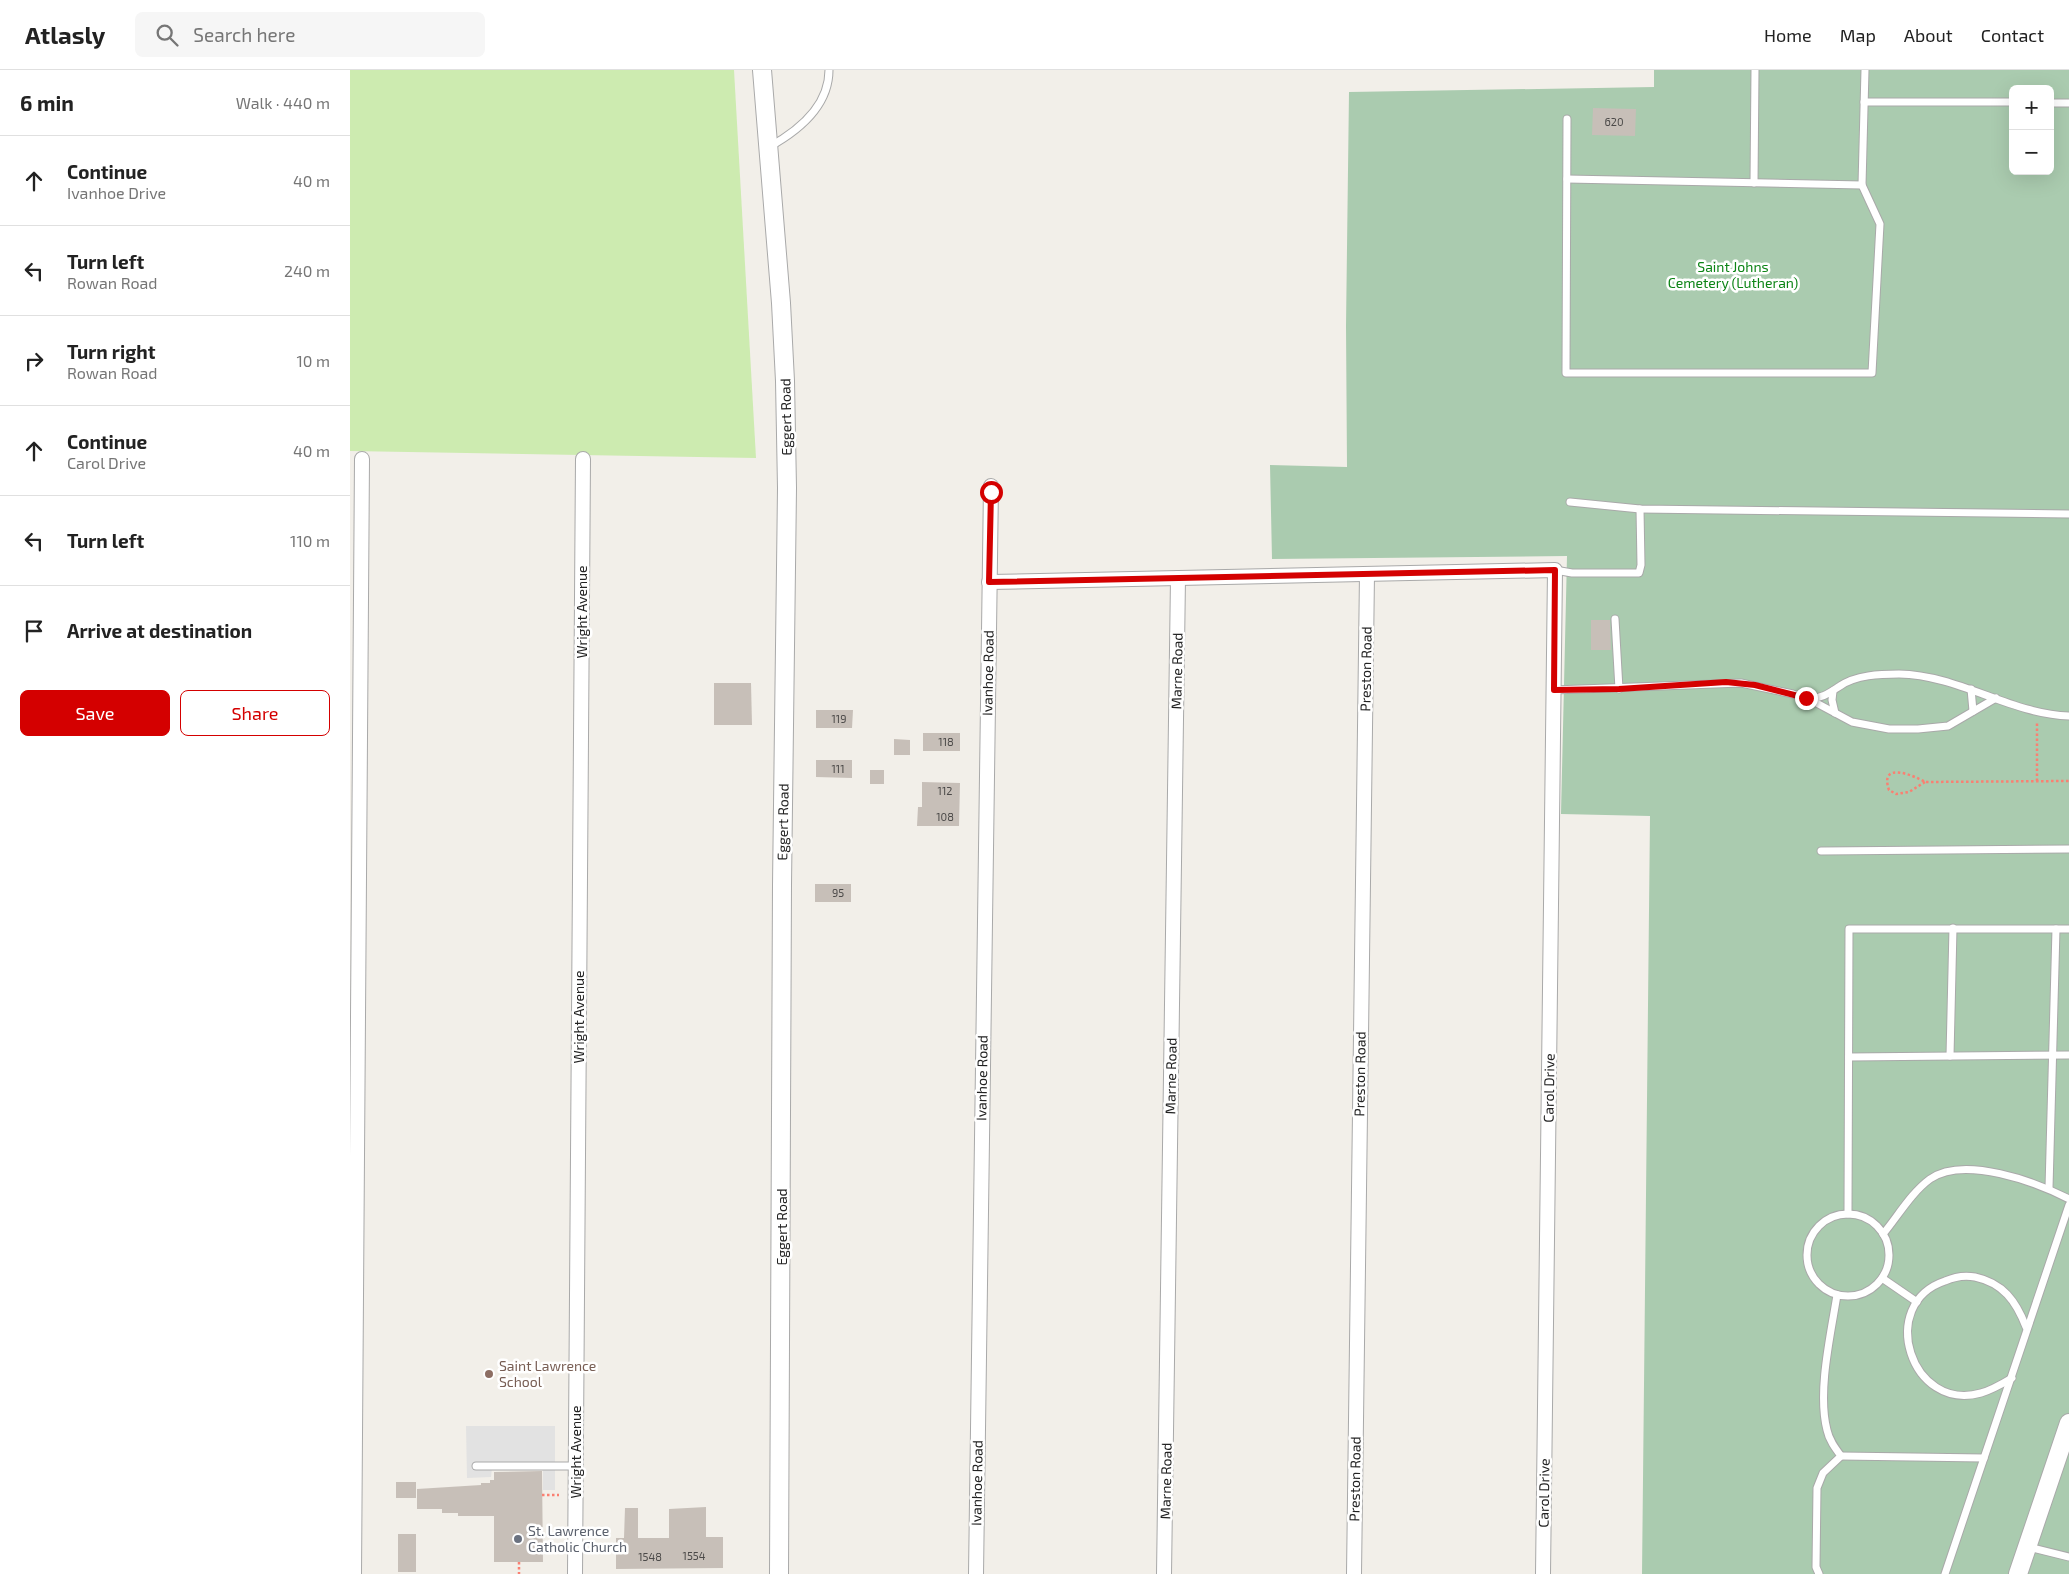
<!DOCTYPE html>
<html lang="en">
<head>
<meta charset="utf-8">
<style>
	body { margin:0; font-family:"Exo 2",sans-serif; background:#f6f6f6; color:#222 }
	.controls { position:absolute; right:15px; top:15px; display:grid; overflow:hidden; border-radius:8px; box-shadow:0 5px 20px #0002 }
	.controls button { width:45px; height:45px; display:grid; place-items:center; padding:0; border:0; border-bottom:1px solid #e0e0e0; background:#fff; color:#222; font:25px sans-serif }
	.stop { position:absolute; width:15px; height:15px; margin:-11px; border:4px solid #d40000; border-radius:50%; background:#fff }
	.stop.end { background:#d40000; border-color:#fff; box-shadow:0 1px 5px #0008 }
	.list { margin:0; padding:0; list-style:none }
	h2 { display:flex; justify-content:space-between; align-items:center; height:65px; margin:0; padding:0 20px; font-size:21px }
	h2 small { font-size:16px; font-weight:400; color:#767676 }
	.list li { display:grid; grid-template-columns:32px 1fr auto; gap:15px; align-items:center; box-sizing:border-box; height:90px; padding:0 20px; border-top:1px solid #e0e0e0 }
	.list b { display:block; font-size:19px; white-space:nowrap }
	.list p { margin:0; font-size:16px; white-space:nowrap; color:#767676 }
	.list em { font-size:16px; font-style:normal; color:#767676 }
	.actions { display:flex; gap:10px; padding:15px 20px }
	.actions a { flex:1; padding:11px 0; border:1px solid #d40000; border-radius:8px; text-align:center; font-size:18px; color:#d40000 }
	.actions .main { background:#d40000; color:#fff }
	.icon { flex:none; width:28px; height:28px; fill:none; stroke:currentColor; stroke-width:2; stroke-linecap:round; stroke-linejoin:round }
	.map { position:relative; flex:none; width:1719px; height:1504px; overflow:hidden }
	header { display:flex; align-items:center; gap:30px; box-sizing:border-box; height:70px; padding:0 25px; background:#fff; border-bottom:1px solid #e0e0e0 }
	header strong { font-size:24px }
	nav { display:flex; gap:28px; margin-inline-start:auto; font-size:18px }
	.search { width:350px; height:45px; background:#f6f6f6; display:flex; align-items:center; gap:12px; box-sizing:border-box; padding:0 18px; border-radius:8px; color:#767676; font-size:19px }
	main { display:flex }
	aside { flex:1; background:#fff }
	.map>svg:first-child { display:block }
	.grass { fill:#cdebb0 }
	.cemetery { fill:#aacbaf; fill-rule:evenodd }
	.parking { fill:#e2e2e2 }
	.building { fill:#c7bfb8 }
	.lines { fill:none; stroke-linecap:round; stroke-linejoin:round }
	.service-casing { stroke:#a9a9a9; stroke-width:9 }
	.minor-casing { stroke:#a9a9a9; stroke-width:16 }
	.tertiary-casing { stroke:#a9a9a9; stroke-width:20 }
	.path { stroke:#fa8072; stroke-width:2.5; stroke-dasharray:2.5 2.5; stroke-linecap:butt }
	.service { stroke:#fff; stroke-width:7 }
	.minor { stroke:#fff; stroke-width:14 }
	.tertiary { stroke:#fff; stroke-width:18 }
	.route { stroke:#d40000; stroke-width:6 }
	.education-dot { fill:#8d6e63; stroke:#fff; stroke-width:2 }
	.worship-dot { fill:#6b7280; stroke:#fff; stroke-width:2 }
	.labels { text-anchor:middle; stroke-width:5; stroke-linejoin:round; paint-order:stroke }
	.number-label { font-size:11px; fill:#4b4948 }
	.park-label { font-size:14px; fill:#0c8416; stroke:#fff }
	.street-label { font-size:14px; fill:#222; stroke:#fff }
	.education-label { font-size:14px; fill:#785e54; stroke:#fff; text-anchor:start }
	.worship-label { font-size:14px; fill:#5b616d; stroke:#fff; text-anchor:start }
</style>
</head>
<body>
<header>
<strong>Atlasly</strong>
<div class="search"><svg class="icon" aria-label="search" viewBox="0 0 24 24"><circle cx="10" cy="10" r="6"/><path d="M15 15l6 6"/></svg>Search here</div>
<nav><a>Home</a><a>Map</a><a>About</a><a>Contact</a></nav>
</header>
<main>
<aside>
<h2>6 min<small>Walk · 440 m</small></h2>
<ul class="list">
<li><svg class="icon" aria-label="ahead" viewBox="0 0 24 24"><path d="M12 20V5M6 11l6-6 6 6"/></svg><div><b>Continue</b><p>Ivanhoe Drive</p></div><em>40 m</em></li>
<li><svg class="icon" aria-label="left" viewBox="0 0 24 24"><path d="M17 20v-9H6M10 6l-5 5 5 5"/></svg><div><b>Turn left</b><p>Rowan Road</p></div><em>240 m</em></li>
<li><svg class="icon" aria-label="right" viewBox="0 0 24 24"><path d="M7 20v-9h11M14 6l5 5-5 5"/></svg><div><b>Turn right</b><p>Rowan Road</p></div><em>10 m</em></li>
<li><svg class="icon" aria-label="ahead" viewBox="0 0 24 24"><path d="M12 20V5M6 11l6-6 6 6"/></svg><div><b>Continue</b><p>Carol Drive</p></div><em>40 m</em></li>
<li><svg class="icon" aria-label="left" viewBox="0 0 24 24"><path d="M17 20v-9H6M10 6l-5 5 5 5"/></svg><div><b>Turn left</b></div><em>110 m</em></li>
<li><svg class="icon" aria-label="arrive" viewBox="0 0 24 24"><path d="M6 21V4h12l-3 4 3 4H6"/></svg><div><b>Arrive at destination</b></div></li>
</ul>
<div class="actions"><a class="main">Save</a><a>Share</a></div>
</aside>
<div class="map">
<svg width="1719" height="1504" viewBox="0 0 1719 1504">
	<rect width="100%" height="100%" fill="#f2efe9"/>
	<path class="grass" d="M0,0H384L406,388L0,381Z"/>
	<path class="cemetery" d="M1304,0H1719V1504H1292L1300,746L1211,744L1217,486L922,489L920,395L997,397L996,256L999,22L1304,17ZM1663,19H1700V101H1663Z"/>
	<path class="parking" d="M116,1356H205V1420H193V1398H142L141,1407L117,1408Z"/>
	<g class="building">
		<path d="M1243,38L1286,39L1285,66L1242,65Z"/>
		<path d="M1241,550H1260L1261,580H1241Z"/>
		<path d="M364,613H401L402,655H364Z"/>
		<path d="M466,640H503L502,658H466Z"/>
		<rect x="573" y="663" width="37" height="18"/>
		<path d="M544,669L560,670V685H544Z"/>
		<path d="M466,690H502V708L466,707Z"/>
		<rect x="520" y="700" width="14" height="14"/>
		<path d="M572,712L610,713L609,756H567L568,737H572Z"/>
		<rect x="465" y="814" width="36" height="18"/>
		<path d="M192,1401L193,1492H144V1446H108V1443H92V1439H67V1419L131,1415V1413H140V1410H144V1402Z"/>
		<rect x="46" y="1412" width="20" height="16"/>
		<path d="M356,1437V1467H373V1498L266,1499V1468H274L275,1438H288V1468H319V1439Z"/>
		<rect x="48" y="1464" width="18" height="38"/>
	</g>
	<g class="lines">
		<defs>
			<g id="service">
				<path d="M1514,32H1663"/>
				<path d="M1700,33H1719"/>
				<path d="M1217,49L1216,303H1522L1530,154L1512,115L1515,0"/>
				<path d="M419,77C448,61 479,37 479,0"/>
				<path d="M1217,109L1512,115"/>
				<path d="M1404,113L1405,0"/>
				<path d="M1220,432L1290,439L1719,444"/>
				<path d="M1205,500L1222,503H1289L1291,495L1290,439"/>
				<path d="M1265,549L1269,619"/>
				<path d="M1621,619L1623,641"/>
				<path d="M1204,620L1391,613L1443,624L1459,629L1502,652L1539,659H1568L1598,656L1646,628"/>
				<path d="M1483,621L1482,630L1485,643"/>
				<path d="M1459,629C1473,628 1479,623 1490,616C1506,605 1530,604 1549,604C1609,605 1660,644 1719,646"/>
				<path d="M1471,781L1719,779"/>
				<path d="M1600,986L1603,858"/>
				<path d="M1499,987L1719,985"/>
				<path d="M1699,1118L1706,859"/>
				<path d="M1498,1144L1499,859H1719"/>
				<circle cx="1498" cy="1185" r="41"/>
				<path d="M1533,1164C1548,1146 1561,1123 1580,1109C1614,1085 1686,1112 1719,1129"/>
				<path d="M1532,1208L1567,1232"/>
				<path d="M1662,1308C1652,1314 1642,1320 1631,1323C1561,1343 1526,1234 1595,1211C1604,1207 1615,1205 1625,1207C1653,1213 1666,1231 1676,1257"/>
				<path d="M1491,1386L1634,1388"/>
				<path d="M126,1396H226"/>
				<path d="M1678,1477L1719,1487"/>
				<path d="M1469,1504L1466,1497L1467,1418L1473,1403L1491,1386C1485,1378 1479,1370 1477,1360C1467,1322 1481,1263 1487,1225"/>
				<path d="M1595,1504L1719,1135"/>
			</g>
			<g id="minor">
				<path d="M639,512L1205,500L1193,1504"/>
				<path d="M4,1504L12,389"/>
				<path d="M225,1504L233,389"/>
				<path d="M626,1504L641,416"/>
				<path d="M814,1504L828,508"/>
				<path d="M1004,1504L1017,504"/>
			</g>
			<g id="tertiary">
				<path d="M412,0L431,233L435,311L437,418L432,815L429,1504"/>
				<path d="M1668,1504L1719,1353"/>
			</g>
		</defs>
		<use href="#service" class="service-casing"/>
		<use href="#minor" class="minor-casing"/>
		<use href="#tertiary" class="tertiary-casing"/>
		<g class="path">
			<path d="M1687,711V653"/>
			<path d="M1575,712L1559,722L1546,724L1539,720C1529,691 1563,705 1575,712L1719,711"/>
			<path d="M192,1425H209"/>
			<path d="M169,1492V1504"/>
		</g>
		<use href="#service" class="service"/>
		<use href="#minor" class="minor"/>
		<use href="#tertiary" class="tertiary"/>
	</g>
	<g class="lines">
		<path class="route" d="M641,422L639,512L1205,500L1204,620L1269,619L1376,612L1405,615L1456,628"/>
	</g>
	<circle class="education-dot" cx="139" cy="1304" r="5"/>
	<circle class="worship-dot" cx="168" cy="1469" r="5"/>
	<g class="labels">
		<g class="number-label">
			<text x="1264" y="56">620</text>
			<text x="489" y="653">119</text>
			<text x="596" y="676">118</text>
			<text x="488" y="703">111</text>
			<text x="595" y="725">112</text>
			<text x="595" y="751">108</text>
			<text x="488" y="827">95</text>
			<text x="344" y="1490">1554</text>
			<text x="300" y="1491">1548</text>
		</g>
		<g class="park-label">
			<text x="1383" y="202">Saint Johns<tspan x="1383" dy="16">Cemetery (Lutheran)</tspan></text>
		</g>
		<g class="street-label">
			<text transform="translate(436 347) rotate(-91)" y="5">Eggert Road</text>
			<text transform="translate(232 542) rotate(-90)" y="5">Wright Avenue</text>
			<text transform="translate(1016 599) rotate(-89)" y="5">Preston Road</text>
			<text transform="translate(827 601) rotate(-89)" y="5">Marne Road</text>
			<text transform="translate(638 603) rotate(-89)" y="5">Ivanhoe Road</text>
			<text transform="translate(433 752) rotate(-89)" y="5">Eggert Road</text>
			<text transform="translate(229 947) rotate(-90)" y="5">Wright Avenue</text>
			<text transform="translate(1010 1004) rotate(-89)" y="5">Preston Road</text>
			<text transform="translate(821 1006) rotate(-89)" y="5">Marne Road</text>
			<text transform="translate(632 1008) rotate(-89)" y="5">Ivanhoe Road</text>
			<text transform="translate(1199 1018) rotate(-89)" y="5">Carol Drive</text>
			<text transform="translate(432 1157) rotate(-90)" y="5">Eggert Road</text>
			<text transform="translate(226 1382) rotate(-90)" y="5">Wright Avenue</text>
			<text transform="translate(1005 1409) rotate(-89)" y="5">Preston Road</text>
			<text transform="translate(816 1411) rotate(-89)" y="5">Marne Road</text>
			<text transform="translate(627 1413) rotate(-89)" y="5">Ivanhoe Road</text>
			<text transform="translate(1194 1423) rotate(-89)" y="5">Carol Drive</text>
		</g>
		<g class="education-label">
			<text x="149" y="1301">Saint Lawrence<tspan x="149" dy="16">School</tspan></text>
		</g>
		<g class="worship-label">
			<text x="178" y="1466">St. Lawrence<tspan x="178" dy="16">Catholic Church</tspan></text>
		</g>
	</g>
</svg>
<div class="controls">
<button>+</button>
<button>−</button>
</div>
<div class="stop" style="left:641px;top:422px"></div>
<div class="stop end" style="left:1456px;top:628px"></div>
</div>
</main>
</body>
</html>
